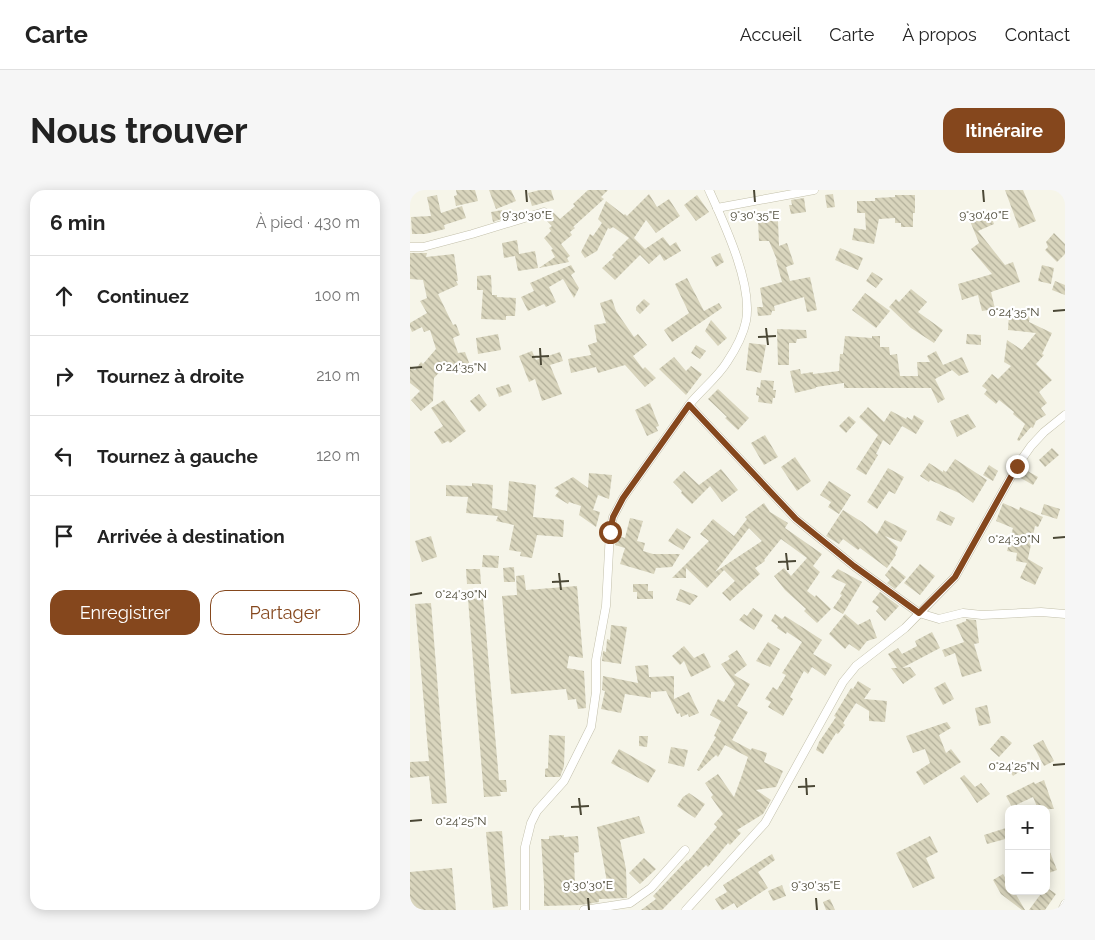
<!DOCTYPE html>
<html lang="fr">
<head>
<meta charset="utf-8">
<style>
	body { margin:0; font-family:Raleway,sans-serif; background:#f6f6f6; color:#222 }
	.controls { position:absolute; right:15px; bottom:15px; display:grid; overflow:hidden; border-radius:10px; box-shadow:0 2px 12px #0003 }
	.controls button { width:45px; height:45px; display:grid; place-items:center; padding:0; border:0; border-bottom:1px solid #e0e0e0; background:#fff; color:#222; font:25px sans-serif }
	.stop { position:absolute; width:15px; height:15px; margin:-11px; border:4px solid #85471d; border-radius:50%; background:#fff }
	.stop.end { background:#85471d; border-color:#fff; box-shadow:0 1px 5px #0008 }
	.list { margin:0; padding:0; list-style:none }
	h2 { display:flex; justify-content:space-between; align-items:center; height:65px; margin:0; padding:0 20px; font-size:21px }
	h2 small { font-size:16px; font-weight:400; color:#767676 }
	.list li { display:grid; grid-template-columns:32px 1fr auto; gap:15px; align-items:center; box-sizing:border-box; height:80px; padding:0 20px; border-top:1px solid #e0e0e0 }
	.list b { display:block; font-size:19px; white-space:nowrap }
	.list em { font-size:16px; font-style:normal; color:#767676 }
	.actions { display:flex; gap:10px; padding:15px 20px }
	.actions a { flex:1; padding:11px 0; border:1px solid #85471d; border-radius:15px; text-align:center; font-size:18px; color:#85471d }
	.actions .main { background:#85471d; color:#fff }
	.icon { flex:none; width:28px; height:28px; fill:none; stroke:currentColor; stroke-width:2; stroke-linecap:round; stroke-linejoin:round }
	.map { position:relative; flex:none; width:655px; height:720px; overflow:hidden; border-radius:15px }
	header { display:flex; align-items:center; gap:30px; box-sizing:border-box; height:70px; padding:0 25px; background:#fff; border-bottom:1px solid #e0e0e0 }
	header strong { font-size:24px }
	nav { display:flex; gap:28px; margin-inline-start:auto; font-size:18px }
	.intro { display:flex; align-items:center; justify-content:space-between; box-sizing:border-box; height:120px; padding:0 30px }
	h1 { margin:0; font-size:35px }
	.button { padding:12px 22px; border-radius:15px; background:#85471d; color:#fff; font-size:18px; font-weight:700 }
	main { display:flex; gap:30px; padding:0 30px }
	aside { flex:1; background:#fff; border-radius:15px; box-shadow:0 2px 12px #0003 }
	.map>svg:first-child { display:block }
	.building { fill:url(#building-back-hatch); fill-rule:evenodd }
	.lines { fill:none; stroke-linecap:round; stroke-linejoin:round }
	.minor-casing { stroke:#c3c0ab; stroke-width:9 }
	.minor { stroke:#fff; stroke-width:8 }
	.route { stroke:#85471d; stroke-width:6 }
	.ticks { fill:none; stroke:#4b4836; stroke-width:2 }
	.ticks-label { font-size:12px; text-anchor:middle; fill:#4b4836; stroke:#fff; stroke-width:4.5; stroke-linejoin:round; paint-order:stroke }
</style>
</head>
<body>
<header>
<strong>Carte</strong>
<nav><a>Accueil</a><a>Carte</a><a>À propos</a><a>Contact</a></nav>
</header>
<div class="intro"><h1>Nous trouver</h1><a class="button">Itinéraire</a></div>
<main>
<aside>
<h2>6 min<small>À pied · 430 m</small></h2>
<ul class="list">
<li><svg class="icon" aria-label="ahead" viewBox="0 0 24 24"><path d="M12 20V5M6 11l6-6 6 6"/></svg><div><b>Continuez</b></div><em>100 m</em></li>
<li><svg class="icon" aria-label="right" viewBox="0 0 24 24"><path d="M7 20v-9h11M14 6l5 5-5 5"/></svg><div><b>Tournez à droite</b></div><em>210 m</em></li>
<li><svg class="icon" aria-label="left" viewBox="0 0 24 24"><path d="M17 20v-9H6M10 6l-5 5 5 5"/></svg><div><b>Tournez à gauche</b></div><em>120 m</em></li>
<li><svg class="icon" aria-label="arrive" viewBox="0 0 24 24"><path d="M6 21V4h12l-3 4 3 4H6"/></svg><div><b>Arrivée à destination</b></div></li>
</ul>
<div class="actions"><a class="main">Enregistrer</a><a>Partager</a></div>
</aside>
<div class="map">
<svg width="655" height="720" viewBox="0 0 655 720">
	<defs>
		<pattern id="building-back-hatch" width="6" height="6" patternUnits="userSpaceOnUse" patternTransform="scale(1.25)"><rect width="6" height="6" fill="#d9d5bd"/><path d="M-1 5l2 2M0 0l6 6M5-1l2 2" fill="none" stroke="#b2af9a"/></pattern>
	</defs>
	<rect width="100%" height="100%" fill="#f6f5e9"/>
	<g class="building">
		<path d="M46,0H65L68,11L46,16L44,6L47,5Z"/>
		<path d="M79,0H101L106,11L86,19Z"/>
		<path d="M130,0H141L144,10L122,16L118,3Z"/>
		<path d="M178,0H198L191,7L194,9L163,37L165,38L160,42L162,45L151,54L160,66L157,68L159,72L129,78L145,67L141,60L143,59L134,48L141,41L139,38L142,36L135,29L143,22L150,29L165,16L163,14Z"/>
		<path d="M595,0H613L626,31L609,38Z"/>
		<path d="M239,4L247,17L259,9L270,26L246,43L236,30L224,48L235,59L253,47L260,56L266,52L271,61L254,71L250,64L239,74L230,65L205,90L192,78L204,67L202,65L219,48L203,37L200,39L198,38L187,61L175,68L171,62L180,44L183,46L192,33L188,29L196,11L214,25L215,24L217,26Z"/>
		<path d="M423,4L425,17L417,18L415,5Z"/>
		<path d="M27,5L31,23L52,16L56,28L34,35L35,39L15,44H2L1,27L21,26L17,7Z"/>
		<path d="M287,5L299,22L286,31L274,15Z"/>
		<path d="M485,5H505V23H503V37H491V33H485V28L469,29L464,54L442,50L444,38L456,40L455,23H447V11H465V8L485,7Z"/>
		<path d="M394,8L396,22L381,24L379,15H382L381,10Z"/>
		<path d="M92,20L94,28L83,32L81,22Z"/>
		<path d="M580,23L584,34L568,41L595,75L603,72L610,92L581,102L585,119L572,121L568,105L552,110L548,94L582,84L561,59L569,53L560,31Z"/>
		<path d="M348,31H368L369,56L377,53L384,74L376,77L380,91L400,87L407,120L397,122L394,107L364,116L365,121H362L361,125L348,126L347,117H353L350,98L372,92L366,70H367L359,51H349Z"/>
		<path d="M644,43L655,54V64L647,72L635,60L638,57L636,52Z"/>
		<path d="M107,50L109,64L125,61L128,78L108,81L105,66L94,68L92,53Z"/>
		<path d="M430,58L453,68L448,80L425,70Z"/>
		<path d="M0,63H17L16,67L44,64L48,91H46L48,95L28,104L43,135L46,134L50,145L43,148L48,163L55,162L61,178L38,182L37,174L24,188L23,211L11,221L1,210L10,201L0,193V176L5,180L11,172L13,174L26,159L20,140L14,142L12,137L2,142L0,137V133L17,123L10,111L17,108L13,90L0,89Z"/>
		<path d="M310,63L314,72L306,77L301,67Z"/>
		<path d="M161,75L165,82L161,85L169,98L164,108L153,89L139,97L146,112L136,117L134,114L118,121L111,107L124,101L120,93Z"/>
		<path d="M632,75L644,78L641,94L628,91Z"/>
		<path d="M462,82L473,89L466,98L456,91Z"/>
		<path d="M81,85L82,105H87V107L106,108L105,126H96V130L71,129L73,100H67V86Z"/>
		<path d="M277,88L294,121L309,113L312,118L262,152L254,140L279,123L265,94Z"/>
		<path d="M645,91L655,95V105L642,100Z"/>
		<path d="M501,99L517,112L508,122L533,140L524,153L501,138L479,117L486,109L489,112Z"/>
		<path d="M455,103L480,121L466,138L442,120Z"/>
		<path d="M202,109L206,121L224,147L228,144L237,155L223,166L233,179L235,177L246,188L235,197L215,175L188,183L186,177L161,183L158,169L181,165L178,155L187,152L184,135L196,133L190,113Z"/>
		<path d="M234,109L240,114L230,124L226,120V117Z"/>
		<path d="M599,124L620,126L619,132L642,143L632,164L634,165L626,174L642,190L629,202L637,213L631,218L636,225L626,231L623,238L621,237L609,251L607,250L615,234L603,224L604,222L589,210L586,214L574,204L577,200L572,196L582,184L588,189L601,176L594,172L597,150L612,160L626,143L598,140Z"/>
		<path d="M301,130L317,148L308,156L295,141Z"/>
		<path d="M367,139L396,140L397,148L387,149L386,153H379V175H368Z"/>
		<path d="M88,144L91,160L68,164L66,148Z"/>
		<path d="M557,144L571,145V155L556,154Z"/>
		<path d="M435,146L462,148V146H470V157H479L480,165L487,164L490,186H508L507,172H520L517,166L526,161L533,175L552,167L559,182L549,186L542,180L525,189L535,209L528,213L521,198H434V193L406,197V198L385,203L380,181L390,179L391,184L403,182V184L429,181L430,164H433Z"/>
		<path d="M339,153L356,155L351,183L336,180Z"/>
		<path d="M286,155L296,161L290,169L281,163Z"/>
		<path d="M122,161L126,170L150,162L153,171L140,175L152,204L132,211L125,189L119,192L109,166Z"/>
		<path d="M264,167L276,181L281,176L292,184L276,205L249,179Z"/>
		<path d="M351,190L364,191L363,200H366L365,208H363L362,214L348,212L349,206L346,205L347,197L350,198Z"/>
		<path d="M99,194L102,202L89,207L86,198Z"/>
		<path d="M308,199L339,228L328,240L315,228L317,227L298,209Z"/>
		<path d="M69,204L77,215L69,222L60,211Z"/>
		<path d="M34,210L56,241L40,253L38,251L32,254L24,242L33,236L21,218Z"/>
		<path d="M240,213L249,236L246,237L248,241L237,246L225,220Z"/>
		<path d="M458,217L474,232L481,221L496,229L497,227L502,230L504,225L514,231L506,244L492,236L480,255L473,250L466,264L468,265L456,285L446,279L468,245L449,227Z"/>
		<path d="M558,224L566,237L547,247L540,231Z"/>
		<path d="M439,226L446,232L436,243L429,236Z"/>
		<path d="M355,245L368,267L354,275L341,253Z"/>
		<path d="M642,258L649,265L635,277L629,270Z"/>
		<path d="M385,267L401,291L387,301L371,277Z"/>
		<path d="M545,269L577,290L563,313L549,303L520,290L519,292L510,286L519,273L533,282V280L536,282Z"/>
		<path d="M579,275L588,281L583,291L573,285Z"/>
		<path d="M478,278L494,287L485,304L479,301L467,319L457,312Z"/>
		<path d="M311,279L328,300L312,312L300,296L282,314L271,303L272,301L263,292L274,281L289,295Z"/>
		<path d="M614,279L628,287L623,295L609,287Z"/>
		<path d="M179,283L202,285L199,309L188,305L183,320L190,322L186,337L169,325L171,316L159,312L158,314L145,306L149,301L144,298L163,287L178,298Z"/>
		<path d="M99,291L126,295L123,327L154,330L153,347L127,345L122,368L110,366L111,362L99,360L104,335L86,331L88,326L56,323L58,307L36,306V295L62,296V293L83,295L82,318L97,321Z"/>
		<path d="M419,291L441,305L429,324L418,317L421,312L410,305Z"/>
		<path d="M354,313L360,322L378,333L375,338L412,364L403,376L410,382L397,401L405,407L406,405L421,419L407,433L394,421L396,419L375,400L364,386L374,378L381,386L397,368L371,349L354,370L355,371L345,378L350,384L320,411L312,403L325,391L314,380L297,398L276,378V388H262L299,351L290,344L303,329L324,346L337,329L335,327ZM339,338L352,351L305,382Z"/>
		<path d="M593,313L609,320L610,317L633,327L628,337L625,336L617,373L618,369L633,378L625,395L610,388L617,373L606,371L607,363L597,361L603,338L586,331Z"/>
		<path d="M634,314L650,319L647,329L631,324Z"/>
		<path d="M433,320L452,332L467,344L475,330L497,341L491,352L475,346L488,357L485,364L486,365L477,378L450,358L448,360L433,349L429,354L416,346Z"/>
		<path d="M530,321L545,328L541,336L526,330Z"/>
		<path d="M220,328L233,331L227,351L235,353L233,361L243,364H270L262,377L246,378L244,384L210,374L215,358L205,355L208,346L215,348Z"/>
		<path d="M267,338L281,347L273,360L258,351Z"/>
		<path d="M21,346L27,367L12,372L5,351Z"/>
		<path d="M73,365L89,366L88,378L72,377Z"/>
		<path d="M510,374L525,386L510,405L494,393Z"/>
		<path d="M482,376L496,387L485,399L477,393L480,390L475,385Z"/>
		<path d="M104,377L105,392H94L93,378Z"/>
		<path d="M56,379H70L71,394H57Z"/>
		<path d="M428,379L452,392L433,424L423,418L432,405L430,404L436,394L421,387Z"/>
		<path d="M114,385L116,400L167,396L173,468L159,466L157,478L174,481L176,518L168,519L166,509L158,510L156,499L101,504L92,406L107,405L106,386Z"/>
		<path d="M223,394H238V401H243V409H227V402H223Z"/>
		<path d="M270,399L288,406L280,415L266,410Z"/>
		<path d="M470,402L489,416L475,431L466,421L469,417L462,412Z"/>
		<path d="M73,408L89,590H96L97,602H90L91,606L74,607L58,409Z"/>
		<path d="M21,413L37,613L22,614L19,586L0,588V572L19,571L5,414Z"/>
		<path d="M343,418L353,425L344,440L329,430L334,424L337,426Z"/>
		<path d="M365,424L372,429L375,426L412,450L403,464L422,475L415,486L402,477L398,484L394,481L380,507L383,509L373,526L358,517L361,512L355,509L363,497L367,500L376,485L372,483L392,452L377,442L376,444L367,438L368,436L361,431Z"/>
		<path d="M435,424L448,435L460,429L467,448L457,451L449,461L439,454L435,459L419,444Z"/>
		<path d="M556,429L566,430L569,453L564,454L572,481L552,487L545,463L535,467L532,460L554,452L546,435L556,431Z"/>
		<path d="M201,435L217,437L211,474L192,471L193,461L196,462L197,449L200,450Z"/>
		<path d="M522,442L530,458L492,478L500,477L506,485L493,494L481,478H487L478,464L488,458L492,464L507,456L505,451Z"/>
		<path d="M358,452L370,459L360,477L346,471Z"/>
		<path d="M274,456L284,468L294,463L301,477L281,487L274,471L270,475L262,466Z"/>
		<path d="M327,460L337,475L324,485L340,494L327,516L338,522L322,550L341,560L342,558L357,563L354,572L373,581L366,597L346,600L361,610L353,624L327,640L331,643L320,655L318,653L298,677L296,675L252,720H231L246,709L243,706L277,670L278,671L307,637L304,634L313,624L301,607L303,605L295,593L308,584L324,607L331,588L338,567L315,555L308,567L306,565L289,581L287,580L306,547L304,546L311,531L300,525L308,509L314,512L325,494L311,474L320,469L318,466Z"/>
		<path d="M238,475L239,487L264,486V509L279,502L289,523L279,527L278,524L271,527L270,523L267,524L256,501L241,502V508L215,504L211,523L191,519L195,501L192,500L193,486L228,493L225,476Z"/>
		<path d="M448,491L461,499L454,509L477,511L475,532L459,531V521L446,513L433,533L435,535L428,544L426,543L413,564L406,560L409,552L426,527L424,526L441,498L443,499Z"/>
		<path d="M535,492L544,509L533,515L524,498Z"/>
		<path d="M577,515L581,533L569,536L565,518Z"/>
		<path d="M537,532L541,538L529,545L536,563L541,559L551,572L514,595L506,582L520,573L515,559L503,563L496,546Z"/>
		<path d="M139,545L155,546L154,576L150,587H135V579L138,578Z"/>
		<path d="M229,546H238L237,557L229,556Z"/>
		<path d="M591,546H594L602,553L589,567L580,559Z"/>
		<path d="M633,550L644,571L634,576L623,555Z"/>
		<path d="M261,557L278,560L274,577L258,573Z"/>
		<path d="M209,559L246,580L238,593L201,573Z"/>
		<path d="M603,571L610,581L603,586L596,576Z"/>
		<path d="M554,585L565,597L571,593L580,604L567,613L550,588Z"/>
		<path d="M634,590L644,619H628L623,607L602,617L596,606L624,592L625,594Z"/>
		<path d="M279,603L295,614L285,628L267,616L273,607Z"/>
		<path d="M229,626L235,643L210,650L216,679L217,708L189,709V712L171,715L134,716V695L131,649H139V646L154,645V647L168,646L169,662L164,663L165,698L194,696V692H197L187,637Z"/>
		<path d="M599,637V648L577,654L574,645Z"/>
		<path d="M92,641L98,716L83,718L76,642Z"/>
		<path d="M520,646L528,662L516,668L525,688L503,698L486,663Z"/>
		<path d="M636,652L647,680L636,684Z"/>
		<path d="M362,664L365,670L348,682L358,698L327,718L324,713L312,720L305,709L317,702L313,695Z"/>
		<path d="M234,668L246,679L230,694L219,683Z"/>
		<path d="M42,678L46,720H0V682Z"/>
		<path d="M593,684L599,694V701H604L615,720H612L591,704L583,690Z"/>
		<path d="M372,695L376,706L363,711L358,701Z"/>
		<path d="M636,697L646,704L635,720H619L633,701H636Z"/>
		<path d="M420,709L425,720H416L413,712Z"/>
	</g>
	<g class="lines">
		<defs>
			<g id="minor">
				<path d="M299,0C314,33 343,94 336,131C333,146 325,160 317,172C308,187 290,201 279,215L386,329L444,376L509,423L529,429L553,423L572,425L631,422L655,424"/>
				<path d="M307,18L404,0"/>
				<path d="M0,57H13L62,44L134,22"/>
				<path d="M115,720V657L121,633L127,621L154,591L181,537L186,502V470L196,416L200,342L203,327L213,308L279,215"/>
				<path d="M174,720L220,713L241,698L275,660"/>
				<path d="M276,720L355,633L433,492L446,476L495,438L545,387L607,276L621,256L634,242L655,225"/>
				<path d="M652,720L655,714"/>
			</g>
		</defs>
		<use href="#minor" class="minor-casing"/>
		<use href="#minor" class="minor"/>
	</g>
	<g class="lines">
		<path class="route" d="M200,342L203,327L213,308L279,215L386,329L444,376L509,423L545,387L607,276"/>
	</g>
	<path class="ticks" d="M116,0L117,12M344,0L345,12M573,0L574,12M643,121L655,120M356,138L358,155M348,147L366,146M130,158L131,175M122,167L139,166M0,178L12,177M643,348L655,347M376,363L378,380M368,372L386,371M149,383L151,400M142,392L159,391M0,405L12,403M643,575L655,574M396,588L397,605M388,597L405,596M169,608L171,625M161,617L179,616M0,631L12,630M178,708L179,720M406,708L407,720"/>
	<g class="ticks-label">
		<text x="117" y="29">9°30'30"E</text>
		<text x="345" y="29">9°30'35"E</text>
		<text x="574" y="29">9°30'40"E</text>
		<text x="604" y="126">0°24'35"N</text>
		<text x="51" y="181">0°24'35"N</text>
		<text x="604" y="353">0°24'30"N</text>
		<text x="51" y="408">0°24'30"N</text>
		<text x="604" y="580">0°24'25"N</text>
		<text x="51" y="635">0°24'25"N</text>
		<text x="178" y="699">9°30'30"E</text>
		<text x="406" y="699">9°30'35"E</text>
	</g>
</svg>
<div class="controls">
<button>+</button>
<button>−</button>
</div>
<div class="stop" style="left:200px;top:342px"></div>
<div class="stop end" style="left:607px;top:276px"></div>
</div>
</main>
</body>
</html>
